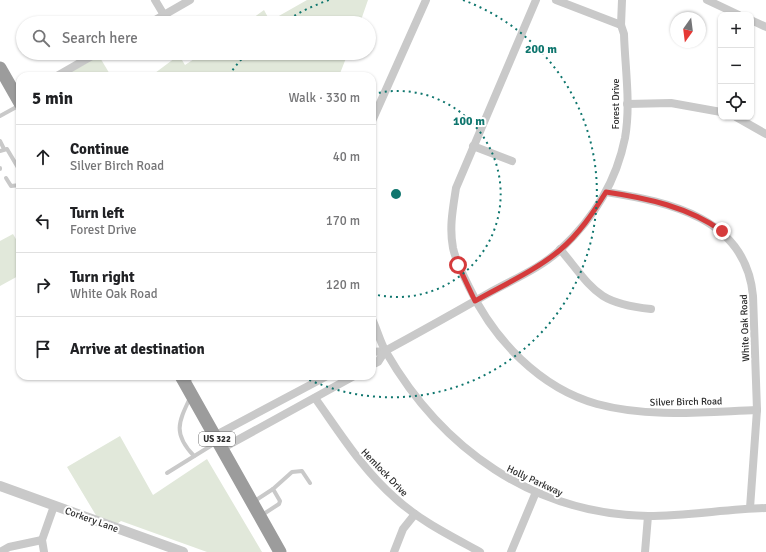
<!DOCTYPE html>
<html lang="en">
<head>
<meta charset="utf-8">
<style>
	body { margin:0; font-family:Signika,sans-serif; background:#f6f6f6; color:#202124 }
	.controls { position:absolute; right:12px; top:12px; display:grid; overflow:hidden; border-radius:8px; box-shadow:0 1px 3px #0004 }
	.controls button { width:36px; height:36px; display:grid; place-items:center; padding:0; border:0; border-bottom:1px solid #e0e0e0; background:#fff; color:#202124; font:20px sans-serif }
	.compass { position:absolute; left:670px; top:12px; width:36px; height:36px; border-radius:50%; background:#fff; box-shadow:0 1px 3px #0004; rotate:194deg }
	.stop { position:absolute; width:12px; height:12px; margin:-9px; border:3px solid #d53b3c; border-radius:50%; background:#fff }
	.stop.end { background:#d53b3c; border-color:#fff; box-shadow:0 1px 4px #0008 }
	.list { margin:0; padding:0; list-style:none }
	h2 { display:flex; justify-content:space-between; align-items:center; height:52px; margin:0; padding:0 16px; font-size:17px }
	h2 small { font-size:13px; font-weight:400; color:#757577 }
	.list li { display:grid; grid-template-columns:26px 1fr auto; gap:12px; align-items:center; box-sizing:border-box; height:64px; padding:0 16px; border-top:1px solid #e0e0e0 }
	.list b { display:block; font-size:15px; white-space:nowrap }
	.list p { margin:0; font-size:13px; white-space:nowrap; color:#757577 }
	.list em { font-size:13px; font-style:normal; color:#757577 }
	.icon { flex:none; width:22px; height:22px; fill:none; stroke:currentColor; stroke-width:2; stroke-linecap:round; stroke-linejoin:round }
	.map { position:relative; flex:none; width:766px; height:552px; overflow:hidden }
	.search { position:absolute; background:#fff; box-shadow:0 1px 3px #0004; left:16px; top:16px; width:360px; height:44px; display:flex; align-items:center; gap:10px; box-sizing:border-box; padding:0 14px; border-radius:22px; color:#757577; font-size:15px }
	.panel { position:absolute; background:#fff; box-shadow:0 1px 3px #0004; left:16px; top:72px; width:360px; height:308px; border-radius:12px }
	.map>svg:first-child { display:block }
	.green { fill:#e1e8da }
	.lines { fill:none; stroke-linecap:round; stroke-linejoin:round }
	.service { stroke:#c9c9c9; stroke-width:4 }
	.minor { stroke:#c9c9c9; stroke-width:8 }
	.tertiary { stroke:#c9c9c9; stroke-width:10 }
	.trunk { stroke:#9c9c9c; stroke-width:13 }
	.route { stroke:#d53b3c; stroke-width:5 }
	.ring { fill:none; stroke:#0f766e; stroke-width:2; stroke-dasharray:2 4 }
	.labels { text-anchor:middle; stroke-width:4; stroke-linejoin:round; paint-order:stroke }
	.shield { fill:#fff; stroke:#6b6b6b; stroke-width:1 }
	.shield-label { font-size:9px; font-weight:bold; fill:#2c2c2c }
	.street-label { font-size:10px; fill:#2c2c2c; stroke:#fff }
	.centre { fill:#0f766e; stroke:#fff; stroke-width:2 }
	.ring-label { font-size:12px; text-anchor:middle; font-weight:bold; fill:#0f766e; stroke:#fff; stroke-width:4; stroke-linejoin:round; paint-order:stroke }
</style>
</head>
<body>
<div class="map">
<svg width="766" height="552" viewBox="0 0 766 552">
	<rect width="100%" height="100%" fill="#fff"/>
	<g class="green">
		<path d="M307,0H368L360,23H246L264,10L270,21Z"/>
		<path d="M203,53H348L339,76H151L179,55L185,65Z"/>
		<path d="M99,56L111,76H64Z"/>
		<path d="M13,234L20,246V275L0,286V241Z"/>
		<path d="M120,436L153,495L207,459L262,552H207L121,521L114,526L100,522L67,467Z"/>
	</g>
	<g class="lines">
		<g class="service">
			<path d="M0,116L20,105"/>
			<path d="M0,141L4,149"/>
			<path d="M0,151L7,149L20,171"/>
			<path d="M0,168V169"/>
			<path d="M6,178L11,186L20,185"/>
			<path d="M187,381L195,376"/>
			<path d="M190,398C178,423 173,434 194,456"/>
			<path d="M167,473L217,442"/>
			<path d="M253,502L273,489L292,472L302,471L310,483"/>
			<path d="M262,515L279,504L280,501L273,489"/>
		</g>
		<g class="minor">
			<path d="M155,0L164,15"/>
			<path d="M536,0L456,188C453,208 449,227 453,248C456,262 463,274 469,287C494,340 540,388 597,404C649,418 704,412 757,410"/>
			<path d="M556,0L621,25"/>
			<path d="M707,0L739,15"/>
			<path d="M751,20L766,27"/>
			<path d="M150,23L190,0"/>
			<path d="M57,76L97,53"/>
			<path d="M627,104L671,103L721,112"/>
			<path d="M736,117L766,134"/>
			<path d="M372,121L426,0"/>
			<path d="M473,146L512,161"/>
			<path d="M606,192C670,202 746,218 753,296L757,410L750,508"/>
			<path d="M560,249C594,290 596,303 651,309"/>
			<path d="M372,319C377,329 380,342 386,352C442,449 533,514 648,516C687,516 727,509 766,508"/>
			<path d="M372,352L385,351"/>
			<path d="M372,365L378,362L385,351C420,332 454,313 489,293C512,280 541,268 561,249C594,218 616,183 625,138C631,104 625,68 624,34L621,25L622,0"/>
			<path d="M315,398C340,433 362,469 395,498C420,521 451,536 480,552"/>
			<path d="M216,435L327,376"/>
			<path d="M223,448L354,376"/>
			<path d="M0,552L9,547L42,540"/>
			<path d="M44,552L42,540L54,506"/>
			<path d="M394,552L403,529L415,514"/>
			<path d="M511,552L536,492"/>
			<path d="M645,552L648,516"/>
		</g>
		<path class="tertiary" d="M0,486L183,552"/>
		<g class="trunk">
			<path d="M0,68L20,103"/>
			<path d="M181,376L280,552"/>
		</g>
	</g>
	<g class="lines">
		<path class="route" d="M458,265L475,301C503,285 535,271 560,250C579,234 593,213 606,192C647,198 688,207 722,231"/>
	</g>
	<g class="ring">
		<path d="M373 94A103 103 0 1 1 373 294"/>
		<path d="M229 75A205 205 0 0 1 246 54M284 22A205 205 0 0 1 329 0M463 0A205 205 0 1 1 303 377"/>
	</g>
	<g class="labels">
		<rect class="shield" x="199" y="432" width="36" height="14" rx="3"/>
		<g class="shield-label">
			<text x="217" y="442">US 322</text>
		</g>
		<g class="street-label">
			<text transform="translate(615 104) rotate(-90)" y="4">Forest Drive</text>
			<text transform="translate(744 328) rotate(-92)" y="4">White Oak Road</text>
			<text transform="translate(686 401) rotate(-1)" y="4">Silver Birch Road</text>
			<text transform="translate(385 472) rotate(46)" y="4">Hemlock Drive</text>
			<text transform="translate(535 480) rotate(25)" y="4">Holly Parkway</text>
			<text transform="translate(92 519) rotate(20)" y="4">Corkery Lane</text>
		</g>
	</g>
	<circle cx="396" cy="194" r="6" class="centre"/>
	<g class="ring-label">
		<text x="541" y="53">200 m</text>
		<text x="469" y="125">100 m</text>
	</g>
</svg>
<div class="controls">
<button>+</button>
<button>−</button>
<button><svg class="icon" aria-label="locate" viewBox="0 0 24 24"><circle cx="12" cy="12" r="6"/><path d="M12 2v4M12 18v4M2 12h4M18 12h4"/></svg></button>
</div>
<svg class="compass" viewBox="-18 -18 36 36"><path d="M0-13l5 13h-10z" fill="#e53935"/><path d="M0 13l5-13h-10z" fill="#757577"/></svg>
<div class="stop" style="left:458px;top:265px"></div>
<div class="stop end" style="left:722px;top:231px"></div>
<div class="search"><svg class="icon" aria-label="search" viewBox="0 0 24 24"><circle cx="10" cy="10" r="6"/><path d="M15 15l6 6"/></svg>Search here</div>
<section class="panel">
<h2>5 min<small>Walk · 330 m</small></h2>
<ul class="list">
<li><svg class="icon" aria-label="ahead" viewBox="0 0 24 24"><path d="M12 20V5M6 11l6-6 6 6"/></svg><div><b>Continue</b><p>Silver Birch Road</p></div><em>40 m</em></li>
<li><svg class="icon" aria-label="left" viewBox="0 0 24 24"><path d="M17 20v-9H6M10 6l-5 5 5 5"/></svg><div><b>Turn left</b><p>Forest Drive</p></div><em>170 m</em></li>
<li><svg class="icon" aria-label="right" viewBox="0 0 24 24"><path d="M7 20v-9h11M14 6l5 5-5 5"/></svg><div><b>Turn right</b><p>White Oak Road</p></div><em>120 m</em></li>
<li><svg class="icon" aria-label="arrive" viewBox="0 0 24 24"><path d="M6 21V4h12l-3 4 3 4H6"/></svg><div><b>Arrive at destination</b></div></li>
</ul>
</section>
</div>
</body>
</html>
